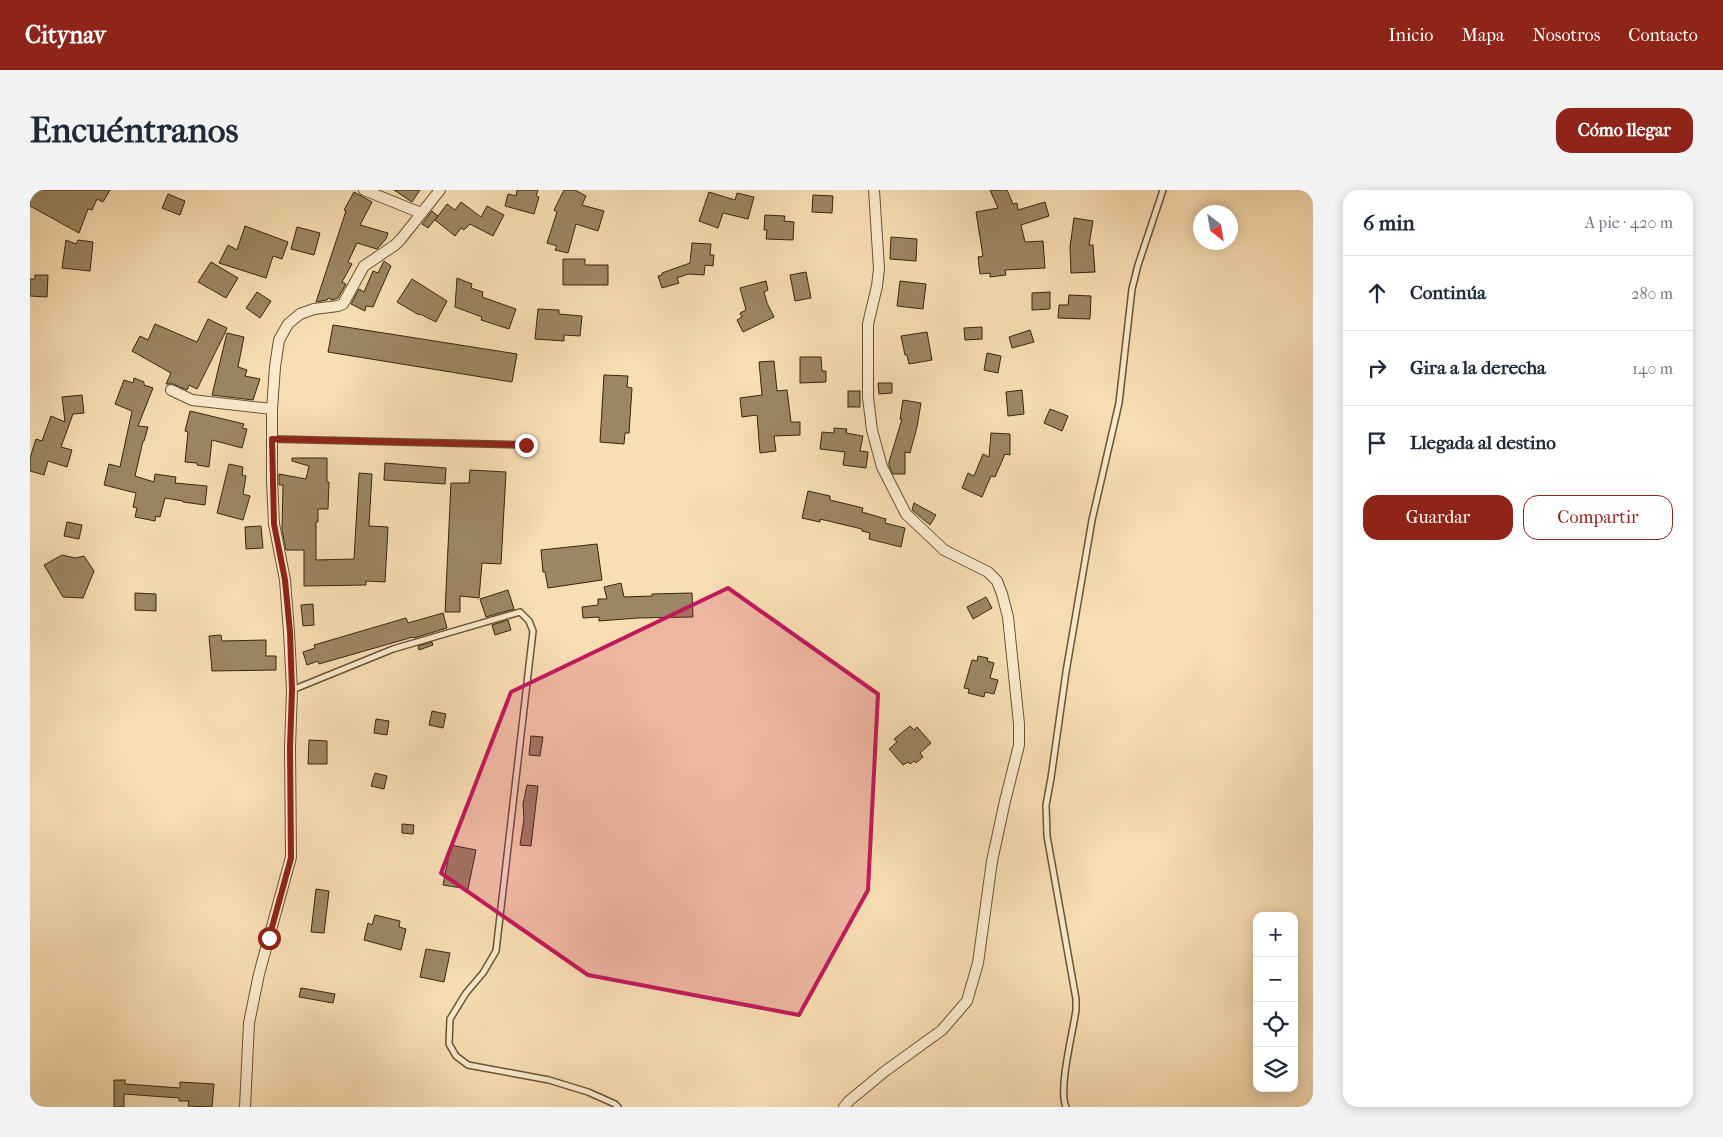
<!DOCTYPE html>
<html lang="es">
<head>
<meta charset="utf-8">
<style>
	body { margin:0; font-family:"IM FELL French Canon",serif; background:#f2f2f3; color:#1f2937 }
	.controls { position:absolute; right:15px; bottom:15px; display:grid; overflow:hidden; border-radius:10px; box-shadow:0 2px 12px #0003 }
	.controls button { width:45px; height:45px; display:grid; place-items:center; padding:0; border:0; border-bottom:1px solid #e0e1e3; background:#fff; color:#1f2937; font:25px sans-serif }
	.compass { position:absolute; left:1163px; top:15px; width:45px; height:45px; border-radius:50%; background:#fff; box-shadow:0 2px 12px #0003; rotate:149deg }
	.stop { position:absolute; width:15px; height:15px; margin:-11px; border:4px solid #8f2418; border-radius:50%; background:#fff }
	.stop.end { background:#8f2418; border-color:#fff; box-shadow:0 1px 5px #0008 }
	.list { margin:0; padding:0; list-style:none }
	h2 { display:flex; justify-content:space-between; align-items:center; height:65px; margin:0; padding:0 20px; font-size:21px }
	h2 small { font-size:16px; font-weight:400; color:#747a83 }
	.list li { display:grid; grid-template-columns:32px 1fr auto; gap:15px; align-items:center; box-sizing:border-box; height:75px; padding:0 20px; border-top:1px solid #e0e1e3 }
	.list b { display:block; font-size:19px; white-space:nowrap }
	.list em { font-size:16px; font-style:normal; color:#747a83 }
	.actions { display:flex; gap:10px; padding:15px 20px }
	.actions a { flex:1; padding:11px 0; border:1px solid #8f2418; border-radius:15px; text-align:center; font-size:18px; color:#8f2418 }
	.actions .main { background:#8f2418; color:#fff }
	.icon { flex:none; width:28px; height:28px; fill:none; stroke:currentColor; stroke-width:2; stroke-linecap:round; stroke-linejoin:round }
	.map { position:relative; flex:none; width:1283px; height:917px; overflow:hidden; border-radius:15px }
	header { display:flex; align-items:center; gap:30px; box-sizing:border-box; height:70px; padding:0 25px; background:#8f2418; color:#fff }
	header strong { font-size:24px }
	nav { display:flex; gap:28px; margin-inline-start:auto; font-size:18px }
	.intro { display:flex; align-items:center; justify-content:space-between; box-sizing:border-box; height:120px; padding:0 30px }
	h1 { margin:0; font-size:35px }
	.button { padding:12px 22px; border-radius:15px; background:#8f2418; color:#fff; font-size:18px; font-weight:700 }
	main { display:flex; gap:30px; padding:0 30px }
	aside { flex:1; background:#fff; border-radius:15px; box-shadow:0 2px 12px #0003 }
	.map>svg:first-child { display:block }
	.building { fill:#9c8663; stroke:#37260d }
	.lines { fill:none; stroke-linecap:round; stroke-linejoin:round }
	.service-casing { stroke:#685436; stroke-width:8 }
	.minor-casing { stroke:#685436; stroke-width:12 }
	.service { stroke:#fbeace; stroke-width:5 }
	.minor { stroke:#fbeace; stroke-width:10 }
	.route { stroke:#8f2418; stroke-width:6 }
	.marked { fill:#c2185b; fill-opacity:0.2; stroke:#c2185b; stroke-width:4; stroke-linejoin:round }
</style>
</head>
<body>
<header>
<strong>Citynav</strong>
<nav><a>Inicio</a><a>Mapa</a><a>Nosotros</a><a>Contacto</a></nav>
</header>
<div class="intro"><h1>Encuéntranos</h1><a class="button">Cómo llegar</a></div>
<main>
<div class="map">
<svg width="1283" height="917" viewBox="0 0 1283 917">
	<rect width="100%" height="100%" fill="#f9deb3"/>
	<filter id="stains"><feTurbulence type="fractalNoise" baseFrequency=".004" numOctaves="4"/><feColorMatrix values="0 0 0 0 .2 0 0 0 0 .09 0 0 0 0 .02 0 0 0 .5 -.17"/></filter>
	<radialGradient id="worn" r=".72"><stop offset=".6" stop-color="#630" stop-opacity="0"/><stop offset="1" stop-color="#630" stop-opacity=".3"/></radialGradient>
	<g class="building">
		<path d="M0,0H80L73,12L67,9L62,20L58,19L49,43L0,16Z"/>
		<path d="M364,0H390L382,12Z"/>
		<path d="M487,0H508L506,6L509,7L504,24L475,16L478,4L486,6Z"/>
		<path d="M534,0H545L556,6L552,15L574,21L568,41L546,34L538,63L525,60L527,56L517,53L527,22L524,20Z"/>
		<path d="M960,0H977L983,14L987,13L988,20L1015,12L1019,26L991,35L995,52L1013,51L1015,78L975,80L976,85L960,87V83L950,84L948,67L953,66L946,22L968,18Z"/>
		<path d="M324,2L342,12L330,35L358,43L356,49L347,59L327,53L318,72L322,74L312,92L316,94L308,108L302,110L298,108L297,110L286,112L316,21L314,20Z"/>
		<path d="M679,2L705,10L707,3L724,7L718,29L693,23L688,38L669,31Z"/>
		<path d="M138,4L155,11L150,25L132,18Z"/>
		<path d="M783,5L803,6L802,23L782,22Z"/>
		<path d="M431,12L451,27L457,16L474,25L463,46L440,34L434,40L431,38L425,46L405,30L417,14L425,20Z"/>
		<path d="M402,21L408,26L398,38L392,34Z"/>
		<path d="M735,25L755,26L754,31L764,32L763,50L736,49L737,40H734Z"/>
		<path d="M1044,28L1063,31L1059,55H1063L1065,82L1041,83L1040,57Z"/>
		<path d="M215,36L258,52L252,69L243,66L236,88L189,73L198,55L207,60Z"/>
		<path d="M267,37L290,43L284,65L261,59Z"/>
		<path d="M861,47L887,49L886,71L860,69Z"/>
		<path d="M36,50L46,54L48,50L63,52L60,81L32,78Z"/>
		<path d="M662,53L681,54L680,65H684L683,76L675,75L674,85L658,84L647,88L649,93L632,98L628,86L632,85V83L660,73Z"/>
		<path d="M533,69H555V75H578V95H533Z"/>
		<path d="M354,71L361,76L343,117L336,116L335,121L321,114L329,99L334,102L343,81L348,83Z"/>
		<path d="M181,72L208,88L196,108L168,92Z"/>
		<path d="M776,82L781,108L765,111L760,85Z"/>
		<path d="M5,85H18L17,107L0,106V89H5Z"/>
		<path d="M427,88L442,94L441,98L453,102L452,107L486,119L479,139L451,130L452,127L425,117Z"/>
		<path d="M382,89L417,111L406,132L390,124L389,125L367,112Z"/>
		<path d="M736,91L738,100L734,102L737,113L744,127L713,142L707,130L712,127L710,123L716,120L710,98Z"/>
		<path d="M870,91L896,94L893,119L867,116Z"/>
		<path d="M227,102L241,111L230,128L216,118Z"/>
		<path d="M1020,102V119L1002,120V103Z"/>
		<path d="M1039,105L1061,106L1060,129L1028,128L1029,115H1038Z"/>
		<path d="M508,119L529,120V124L552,126L550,146L534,145V151L505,149Z"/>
		<path d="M178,129L197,138L195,143L167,199L159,195L157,200L143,194H136L141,183L102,161L110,146L118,150L125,134L167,152Z"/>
		<path d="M303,135L487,164L482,192L298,162Z"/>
		<path d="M952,137V149L935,150L934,138Z"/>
		<path d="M1000,140L1004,152L982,158L979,147Z"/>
		<path d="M897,142L902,170L879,174L877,165H875L871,146Z"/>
		<path d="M197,143L214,147L208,177L217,180L215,186L230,189L223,210L182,205Z"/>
		<path d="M957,163L971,166L968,183L954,180Z"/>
		<path d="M770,167H791L792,181H796V192L770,193Z"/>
		<path d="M744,171L747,201L757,200L761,232H770V245L744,246L746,261L730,263L727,225L712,227L710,208L732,205L729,172Z"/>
		<path d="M574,185L598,186L597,197L602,198L599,243H595L594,254L570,252Z"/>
		<path d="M104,188L114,192V195L123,198L108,236L118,237L114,251H113L105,286L124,292L125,284L146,287L145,293L177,296L175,315L153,312V311L135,308L130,327L126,326L125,331L105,327L107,318L103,317L106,303L74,295L79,274L90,277L102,221L85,214L94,190L103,193Z"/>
		<path d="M848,193H862V203L849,204Z"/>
		<path d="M992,200L994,224L978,226L976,202Z"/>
		<rect x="818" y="201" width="12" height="16"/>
		<path d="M52,205L54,223L43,224L31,257L42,260L37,277L18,271L14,285L0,281V268L6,249L12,251L21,226L35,232L32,207Z"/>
		<path d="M873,210L891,213L887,237L880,263L875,262V284H863L859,276V272L872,229H870Z"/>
		<path d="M1020,219L1038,226L1032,241L1014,233Z"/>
		<path d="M160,221L214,234L212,238L217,239L212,258L182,250L179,277L167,275V273L155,272L158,242L155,241Z"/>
		<path d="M804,238L817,239L816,243L833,246L830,261L838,262L836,278L813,275L815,262L790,259L792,242L804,243Z"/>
		<path d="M961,243L980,244V265L975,264L965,287L961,286L952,307L932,298L938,283L944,286L953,264L959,267Z"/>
		<path d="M262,268H297V292H299L298,319H288V332H286V370L324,369L329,283L342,284L339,336L358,337L355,392L336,391V395L274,396V360H256L252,340L253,295H249V284L276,289L279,276L262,271Z"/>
		<path d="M355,273L416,278L415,294L354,290Z"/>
		<path d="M199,274L213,277L212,285L216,286L213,304L220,306L213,330L187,323Z"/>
		<path d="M440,280L476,282L471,374L452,373L449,408L430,406V422H415L421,293H439Z"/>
		<path d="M778,301L800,306V310L833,318L832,322L856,329L855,333L875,338L871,357L839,349L840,343L832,341V339L790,329V332L772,328Z"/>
		<path d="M884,313L906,325L900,335L882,320Z"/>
		<path d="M37,332L52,335L49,349L34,346Z"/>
		<path d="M231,336L233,358L216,359L215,337Z"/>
		<path d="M567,354L572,390L518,398L515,382H513L511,360Z"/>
		<path d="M32,365L45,368L54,366L64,381L53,408L33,407L14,375Z"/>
		<path d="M591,393L594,407L622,406V404L662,403L663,427L608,428L569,431V427L553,428L552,417L568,415V409H577L574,397Z"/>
		<path d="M478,400L484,419L456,427L450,409Z"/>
		<path d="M105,403L126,404V421L105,420Z"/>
		<path d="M956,407L962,418L943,429L937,417Z"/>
		<path d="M283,414L284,435L273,436L271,415Z"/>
		<path d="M413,423L417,438L384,448L383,447L289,474L288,471L277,475L273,462L285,458L284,455L376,428L378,433Z"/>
		<path d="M478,430L481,440L465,445L462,435Z"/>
		<path d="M191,445L192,451L236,450V466H246V480L182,481L179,446Z"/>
		<path d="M402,452L403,455L389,460L388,456Z"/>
		<path d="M948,466L958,468L957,471L964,473L960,488L968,490L964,504L955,502L954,507L938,503L939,499L934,498L942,470L947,471Z"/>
		<path d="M402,521L416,524L413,538L399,535Z"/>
		<path d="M346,529L359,531L357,545L344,543Z"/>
		<path d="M880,536L884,540L887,537L901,553L890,563L893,567L886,573L884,571L880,574L878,572L873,575L859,559L867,552L864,549Z"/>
		<path d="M501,546L513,547L510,566L499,565Z"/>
		<path d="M279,550L297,551V574H278Z"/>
		<path d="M345,583L357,586L354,599L341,596Z"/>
		<path d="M497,595L508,596L501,656L490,655L494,629L493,614Z"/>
		<path d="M372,634L384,635L383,644L372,643Z"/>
		<path d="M421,655L446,660L438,699L413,695Z"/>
		<path d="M286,699L299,701L294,743L281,742Z"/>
		<path d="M345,725L370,731L369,737L376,739L371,760L334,750L338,733L342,735Z"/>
		<path d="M396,759L420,763L414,792L390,787Z"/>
		<path d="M271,798L305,804L303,813L269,807Z"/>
		<path d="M84,890H95V894L150,898V892L184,894L182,917L158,916L159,911H149V908L94,904V917H84Z"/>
	</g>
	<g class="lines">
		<defs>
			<g id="service">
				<path d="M242,249L496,255"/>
				<path d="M262,500L363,459L490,422L499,431L503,441L466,761L453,783L436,803L420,829L419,854L426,866L438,875L519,890L558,902L585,914L588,917"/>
				<path d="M1036,917C1028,899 1043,842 1046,820V809L1017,646L1016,615L1021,588L1036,482L1062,330L1089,213L1102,99L1108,75L1133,0"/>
			</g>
			<g id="minor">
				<path d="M334,0L391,23"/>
				<path d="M141,200L162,210L242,219"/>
				<path d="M215,917L219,833L229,784L261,667L260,557L262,500L259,442L255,390L244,334L242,290V219L245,177L249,150L258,134L270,124L284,119L308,116L313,114L334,76L365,55L371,49L410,0"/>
				<path d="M814,917L819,911L854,882L912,840L937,811L948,773L962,671L975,611L989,555V534L978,427L972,404L967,391L958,382L914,360L876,324L852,277L842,240L838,207V134L847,96L849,79L844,0"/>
			</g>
		</defs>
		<use href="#service" class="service-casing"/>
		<use href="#minor" class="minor-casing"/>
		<use href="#service" class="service"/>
		<use href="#minor" class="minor"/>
	</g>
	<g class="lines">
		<path class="route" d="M239,748L261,668L260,557L262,500L260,442L255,390L244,334L242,249L496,255"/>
	</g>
	<path class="marked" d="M698,398L848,504L838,700L769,825L558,785L411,683L481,502Z"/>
	<rect width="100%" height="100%" filter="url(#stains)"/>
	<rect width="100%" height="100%" fill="url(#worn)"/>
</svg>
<div class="controls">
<button>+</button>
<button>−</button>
<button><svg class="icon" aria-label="locate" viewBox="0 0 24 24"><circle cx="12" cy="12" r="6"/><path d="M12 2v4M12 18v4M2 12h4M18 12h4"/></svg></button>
<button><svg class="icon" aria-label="layers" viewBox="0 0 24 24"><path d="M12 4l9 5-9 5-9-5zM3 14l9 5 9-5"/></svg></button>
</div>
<svg class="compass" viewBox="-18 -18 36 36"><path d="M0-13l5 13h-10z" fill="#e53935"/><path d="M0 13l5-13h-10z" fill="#747a83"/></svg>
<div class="stop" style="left:239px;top:748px"></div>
<div class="stop end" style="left:496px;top:255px"></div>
</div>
<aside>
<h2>6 min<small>A pie · 420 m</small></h2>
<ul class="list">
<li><svg class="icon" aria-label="ahead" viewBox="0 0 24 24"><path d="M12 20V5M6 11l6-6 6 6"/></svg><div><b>Continúa</b></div><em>280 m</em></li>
<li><svg class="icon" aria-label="right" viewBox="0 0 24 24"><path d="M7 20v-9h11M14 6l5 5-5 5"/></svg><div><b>Gira a la derecha</b></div><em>140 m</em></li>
<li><svg class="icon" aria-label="arrive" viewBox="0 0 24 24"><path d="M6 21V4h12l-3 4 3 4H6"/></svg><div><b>Llegada al destino</b></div></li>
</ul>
<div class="actions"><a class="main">Guardar</a><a>Compartir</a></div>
</aside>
</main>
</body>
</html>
